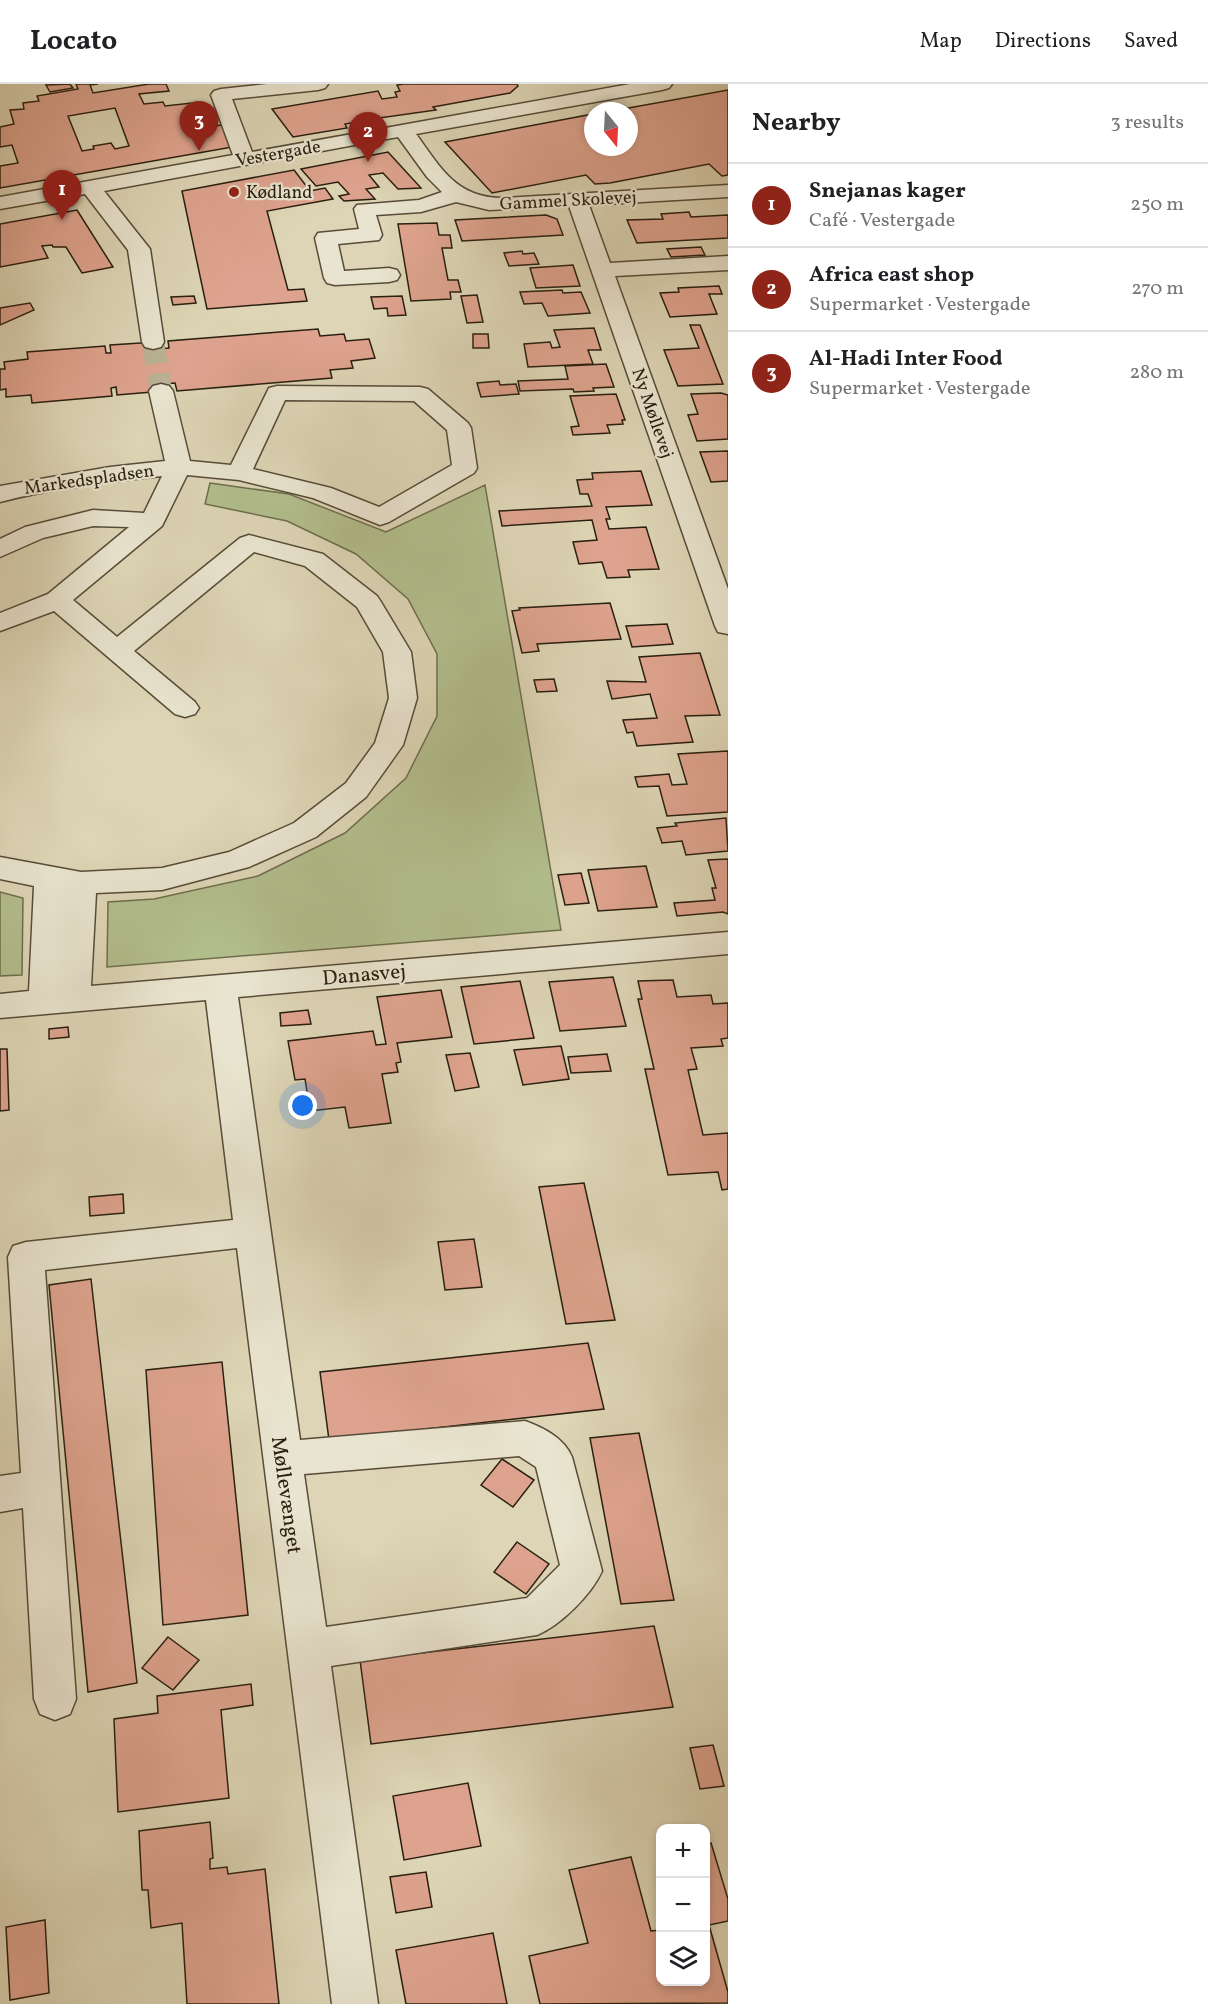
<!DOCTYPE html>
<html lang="en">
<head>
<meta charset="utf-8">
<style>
	body { margin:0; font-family:Vollkorn,serif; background:#f6f6f6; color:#202124 }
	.controls { position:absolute; right:18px; bottom:18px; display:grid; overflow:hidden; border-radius:12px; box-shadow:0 3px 9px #0003 }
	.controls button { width:54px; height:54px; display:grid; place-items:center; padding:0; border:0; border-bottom:2px solid #e0e0e0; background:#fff; color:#202124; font:30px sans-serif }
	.compass { position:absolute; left:584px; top:18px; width:54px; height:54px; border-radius:50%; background:#fff; box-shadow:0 3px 9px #0003; rotate:162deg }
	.you { position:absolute; left:303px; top:1022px; width:21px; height:21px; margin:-15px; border:4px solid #fff; border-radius:50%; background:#1a73e8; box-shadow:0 0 0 9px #1a73e833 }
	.badge { display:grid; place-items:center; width:39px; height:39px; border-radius:50%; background:#8f2418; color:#fff; font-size:20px; font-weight:700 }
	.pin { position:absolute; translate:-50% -50px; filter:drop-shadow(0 2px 3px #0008) }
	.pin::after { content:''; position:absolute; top:32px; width:21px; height:18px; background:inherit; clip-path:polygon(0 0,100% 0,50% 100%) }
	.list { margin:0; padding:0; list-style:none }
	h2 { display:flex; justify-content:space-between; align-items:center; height:78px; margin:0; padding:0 24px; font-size:26px }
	h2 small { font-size:20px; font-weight:400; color:#757577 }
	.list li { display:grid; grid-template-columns:39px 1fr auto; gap:18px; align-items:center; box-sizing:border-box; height:84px; padding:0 24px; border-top:2px solid #e0e0e0 }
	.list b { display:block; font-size:22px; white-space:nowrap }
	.list p { margin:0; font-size:20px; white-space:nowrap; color:#757577 }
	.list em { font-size:20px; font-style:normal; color:#757577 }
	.icon { flex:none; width:33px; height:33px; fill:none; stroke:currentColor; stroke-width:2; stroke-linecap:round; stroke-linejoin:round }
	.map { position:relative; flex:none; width:728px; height:1920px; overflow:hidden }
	header { display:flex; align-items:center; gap:36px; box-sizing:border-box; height:84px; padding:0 30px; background:#fff; border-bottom:2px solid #e0e0e0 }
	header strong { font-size:28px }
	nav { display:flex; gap:33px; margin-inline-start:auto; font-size:21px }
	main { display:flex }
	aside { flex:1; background:#fff }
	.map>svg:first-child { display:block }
	.green { fill:#b2bd8c; stroke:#6e6e4e; stroke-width:1.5 }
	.building { fill:#dea38e; stroke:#2a1f10; stroke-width:1.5; fill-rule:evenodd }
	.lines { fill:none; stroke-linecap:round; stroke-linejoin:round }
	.minor-tunnel { stroke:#b9b194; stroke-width:22; stroke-dasharray:22 10; stroke-linecap:butt }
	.minor-casing { stroke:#574c39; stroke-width:3 }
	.minor { fill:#e9e4cf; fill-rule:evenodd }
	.poi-dot { fill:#8f2418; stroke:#e9e4cf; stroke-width:2 }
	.labels { text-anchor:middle; stroke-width:4.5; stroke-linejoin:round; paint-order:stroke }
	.far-street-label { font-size:18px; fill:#2a1f10; stroke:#e9e4cf }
	.far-poi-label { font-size:18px; fill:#2a1f10; stroke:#e9e4cf; text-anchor:start }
	.street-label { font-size:21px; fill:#2a1f10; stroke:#e9e4cf }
</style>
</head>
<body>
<header>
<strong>Locato</strong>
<nav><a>Map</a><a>Directions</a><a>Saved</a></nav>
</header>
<main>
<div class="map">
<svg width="728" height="1920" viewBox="0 0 728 1920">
	<rect width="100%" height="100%" fill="#ddd5b5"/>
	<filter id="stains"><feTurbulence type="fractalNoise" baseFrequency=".00333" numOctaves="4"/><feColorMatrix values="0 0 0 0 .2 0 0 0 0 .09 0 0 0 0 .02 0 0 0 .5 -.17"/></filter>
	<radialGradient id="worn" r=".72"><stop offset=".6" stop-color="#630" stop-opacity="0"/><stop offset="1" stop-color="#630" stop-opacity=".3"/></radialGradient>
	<g class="green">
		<path d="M210,399L289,410L386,448L485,401L561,846L107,883L108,818L154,815L258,792L345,749L406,694L437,632V570L408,515L356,470L287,437L205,420Z"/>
		<path d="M0,808L23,814L22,891L0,892Z"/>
	</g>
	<g class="building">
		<path d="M70,0L73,4L50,8L46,1Z"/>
		<path d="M76,0H98L90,1L93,9L149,0H166L169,7L139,10L144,20L163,18L165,22L192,19L204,39H209L211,42L224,41L238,62L0,104V82L18,79L12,61L0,63V43L14,40L10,26L24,25L23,19L39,17L37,12L78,5ZM115,24L129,62L115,65L111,59L93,62L94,65L82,67L68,32Z"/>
		<path d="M517,0L518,2L510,9L433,23L436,26L372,35L374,37L359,40L357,38L345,40L347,44L293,53L272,25L378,7L382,15L397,13L395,8L400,7L397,1L404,0Z"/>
		<path d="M728,6V91L722,92L709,80L610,99L595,100L586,91L492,109L445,58L593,30V63H629V27H612Z"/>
		<path d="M388,68L421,104L398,105L383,89L369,91L379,103L366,105L375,115L344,117L339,112L349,110L338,98L316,102L301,85Z"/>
		<path d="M294,86L310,107L325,104L333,115L267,127L288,206L304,205L307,217L207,225L182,107Z"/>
		<path d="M77,126L113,183L82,189L66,163H53L52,161L42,162L48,174L0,183V140Z"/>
		<path d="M689,128L691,133L728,131V154L637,159L627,136L663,135L661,130Z"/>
		<path d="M546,131L557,135L563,151L462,157L455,136Z"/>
		<path d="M437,139L439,151H450L452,164H442L448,196H458L461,208H450L451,215L411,217L398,140Z"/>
		<path d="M701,163L705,171L671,173L667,165Z"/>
		<path d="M522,167L523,170L534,169L539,180L509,182L504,169Z"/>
		<path d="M573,181L580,202L536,204L530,184Z"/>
		<path d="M719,202L722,210H709L717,230L670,233L660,209L679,208L678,204Z"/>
		<path d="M562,206L563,209L581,208L590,229L548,232L542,219L524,220L520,208Z"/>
		<path d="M477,211L483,238L467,239L461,212Z"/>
		<path d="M194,212L196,219L173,221L171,213Z"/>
		<path d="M402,212L406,231L388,232L387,224L374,225L371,213Z"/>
		<path d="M30,219L34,226L0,241V224Z"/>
		<path d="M690,241H700L723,300L678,302L664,266L699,264Z"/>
		<path d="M594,244L601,266H588L593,280L528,283L524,260L550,258L552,264L560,263L554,246Z"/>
		<path d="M318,245L320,252L344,250L346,257L369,255L375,274L351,277L353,284L330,286L332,294L177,307L175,299L163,300L164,307L117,311L116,303L111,304L112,312L32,319L31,311L6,313V305L0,306V285H5L4,278L28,275L27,268L105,262L106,269H111L110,261L156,258L157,265L169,264L168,257Z"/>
		<path d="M473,250H488L489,264H473Z"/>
		<path d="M606,280L614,303L593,304L594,307L574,308L573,305L520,307L518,297L568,295L565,282Z"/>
		<path d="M499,297L500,301L516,300L519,310L481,313L477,299Z"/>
		<path d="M721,309L728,311V355L697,357L688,331L698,330L691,310Z"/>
		<path d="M616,310L625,336H622L623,340L607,341L610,349L573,351L571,343L579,342L570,312Z"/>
		<path d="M728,367V397L711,398L700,368Z"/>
		<path d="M641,387L652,421L606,423L610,435H606L609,445L646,443L659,485L628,486L630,493L607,494L602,478L579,480L573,458L597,456L592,436L502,442L499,427L592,422L588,410H580L577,396L593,395L592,389Z"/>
		<path d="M610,519L621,555L537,560L539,567L522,569L512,527L520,526L519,524Z"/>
		<path d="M667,540L673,560L632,563L626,542Z"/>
		<path d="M700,569L720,631L685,632L693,658L637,662L633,648L627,649L623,636L657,634L650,610L612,615L607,597L646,598L639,573Z"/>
		<path d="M554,595L557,607L537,608L534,596Z"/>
		<path d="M728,667V728L667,732L659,702L638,703L635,693L669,690L672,701L687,700L678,670Z"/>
		<path d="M726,734L728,767L686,771L682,757L662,759L657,744L677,742L675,739Z"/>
		<path d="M728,775V830L723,828L677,832L674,819L715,816L712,804H716L708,776Z"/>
		<path d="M646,782L657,823L598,827L588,786Z"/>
		<path d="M581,789L589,819L565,821L558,791Z"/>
		<path d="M613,893L626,942L560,947L549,898Z"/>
		<path d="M673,896L677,913L711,911L713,920L728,919V954L721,955L723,962L691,964L697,985L688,986L703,1051L728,1049V1105L722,1106L718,1088L668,1091L645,985H654L638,915H642L638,897Z"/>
		<path d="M520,897L534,954L474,960L461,903Z"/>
		<path d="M441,906L452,953L397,959L401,978L396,979L398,988L382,990L391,1039L349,1044L345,1023L310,1027L305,995L295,996L288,957L373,947L376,961L386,960L377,913Z"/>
		<path d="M308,926L311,940L281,942L280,929Z"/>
		<path d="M68,943L69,953L49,955V945Z"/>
		<path d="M561,962L569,995L523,1001L514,966Z"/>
		<path d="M0,965H7L9,1026L0,1027Z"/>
		<path d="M470,969L479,1003L455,1007L446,971Z"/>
		<path d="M607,970L611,987L571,989L568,973Z"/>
		<path d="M584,1099L615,1236L566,1240L539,1103Z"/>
		<path d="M123,1110L124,1129L90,1132L89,1113Z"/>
		<path d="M474,1155L482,1203L445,1206L438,1158Z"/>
		<path d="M91,1195L137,1599L88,1608L49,1201Z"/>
		<path d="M588,1259L604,1325L329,1356L320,1288Z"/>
		<path d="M222,1278L248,1531L163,1541L146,1286Z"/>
		<path d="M639,1349L674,1516L621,1520L590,1354Z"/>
		<path d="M502,1375L534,1396L513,1423L481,1401Z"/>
		<path d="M517,1458L549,1480L526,1510L494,1488Z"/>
		<path d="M654,1542L673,1623L371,1660L360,1576Z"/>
		<path d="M168,1553L199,1576L173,1606L142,1584Z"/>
		<path d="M251,1600L253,1621L221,1626L229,1714L118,1728L114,1635L158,1629L157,1612Z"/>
		<path d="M713,1661L724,1702L700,1705L690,1664Z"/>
		<path d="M468,1699L481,1762L404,1776L393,1712Z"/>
		<path d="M210,1738L213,1774L210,1775V1785L227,1783L228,1790L265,1785L279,1920H187L182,1839L151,1844L148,1806H142L139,1747Z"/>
		<path d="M711,1759L728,1815V1837L709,1841L728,1908V1919L540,1920L529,1872L588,1859L569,1786L631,1773L651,1847L660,1846V1898H706V1760Z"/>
		<path d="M426,1788L432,1823L396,1829L390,1793Z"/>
		<path d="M45,1836L49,1909L10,1916L6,1843Z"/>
		<path d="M493,1849L507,1920H406L396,1866Z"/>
	</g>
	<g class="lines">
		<path class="minor-tunnel" d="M153,258L161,307"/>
		<defs>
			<g id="minor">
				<path d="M267,0H328L325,4L318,6L232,15L252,68L630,0H672L669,4L662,6L416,50C441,84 456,114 503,114L728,101V113L589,121L610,179L728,172V186L615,192L728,505V550L718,548L715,542L569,122L489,126L456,118L421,128L376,131L382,151L379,156L338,160L344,187L389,184L397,186L400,191L397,196L389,198L335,201L327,199L324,194L315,154L318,149L359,145L354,125L357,121L419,116L442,108L427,93L398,53L104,107L150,165L164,258L161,263L153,265L145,263L142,258L128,166L85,110L0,125V113L233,71L211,11L214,7L221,5Z"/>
				<path d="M161,300L169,302L173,307L190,377L231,381L269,304L277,302L420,303L428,305L468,339L471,344L477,384L474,389L389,438L380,441L313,414L239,396L187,391L162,442L73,516L117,553L240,454L249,451L323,470L377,512L381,518L411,568L417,614L403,661L366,713L316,753L249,783L162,806L96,809L91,902L728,848V870L238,913L300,1356L525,1337C544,1344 564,1354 572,1373L602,1487C592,1510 560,1542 537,1551L331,1582L378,1920H332L237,1164L45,1186L76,1615L70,1630L55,1636L40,1630L34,1615L23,1424L0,1428V1392L21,1389L8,1173L13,1162L26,1158L233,1136L206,916L0,934V910L29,907L34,802L0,795V773L81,788L162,784L229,768L294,739L346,699L375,659L389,614L383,568L357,523L305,482L254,468L134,567L195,618L199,624L195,630L185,633L175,630L54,527L0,547V529L48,510L129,443L93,442L43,454L0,473V455L25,443L93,426L144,429L162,392C108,398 53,404 0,418V402L110,383L165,377L149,307L153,302ZM285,316L414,317L447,346L452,381L379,423L331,404L253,385ZM519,1372L536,1383L560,1481L527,1514L326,1543L304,1390Z"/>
			</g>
		</defs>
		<use href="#minor" class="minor-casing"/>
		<use href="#minor" class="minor"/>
	</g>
	<circle class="poi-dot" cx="234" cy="108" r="6"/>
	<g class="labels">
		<g class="far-street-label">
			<text transform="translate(278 69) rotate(-10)" y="6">Vestergade</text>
			<text transform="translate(568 116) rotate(-3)" y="6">Gammel Skolevej</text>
			<text transform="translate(653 329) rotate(71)" y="6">Ny Møllevej</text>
			<text transform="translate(89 395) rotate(-8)" y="6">Markedspladsen</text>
		</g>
		<g class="far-poi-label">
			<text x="246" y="114">Kødland</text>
		</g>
		<g class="street-label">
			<text transform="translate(364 890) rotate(-5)" y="7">Danasvej</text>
			<text transform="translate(287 1411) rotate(82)" y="7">Møllevænget</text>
		</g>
	</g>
	<rect width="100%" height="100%" filter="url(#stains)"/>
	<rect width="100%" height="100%" fill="url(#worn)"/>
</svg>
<div class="controls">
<button>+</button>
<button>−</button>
<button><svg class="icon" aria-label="layers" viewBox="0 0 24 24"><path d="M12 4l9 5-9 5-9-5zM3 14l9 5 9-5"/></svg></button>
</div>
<svg class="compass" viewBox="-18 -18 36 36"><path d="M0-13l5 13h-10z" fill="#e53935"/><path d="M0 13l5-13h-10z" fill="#757577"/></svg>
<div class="you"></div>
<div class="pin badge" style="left:62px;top:136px">1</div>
<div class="pin badge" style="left:368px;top:78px">2</div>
<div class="pin badge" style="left:199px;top:67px">3</div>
</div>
<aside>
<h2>Nearby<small>3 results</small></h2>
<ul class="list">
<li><span class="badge">1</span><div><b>Snejanas kager</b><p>Café · Vestergade</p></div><em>250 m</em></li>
<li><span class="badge">2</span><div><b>Africa east shop</b><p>Supermarket · Vestergade</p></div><em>270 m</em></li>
<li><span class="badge">3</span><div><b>Al-Hadi Inter Food</b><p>Supermarket · Vestergade</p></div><em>280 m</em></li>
</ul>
</aside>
</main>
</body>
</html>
